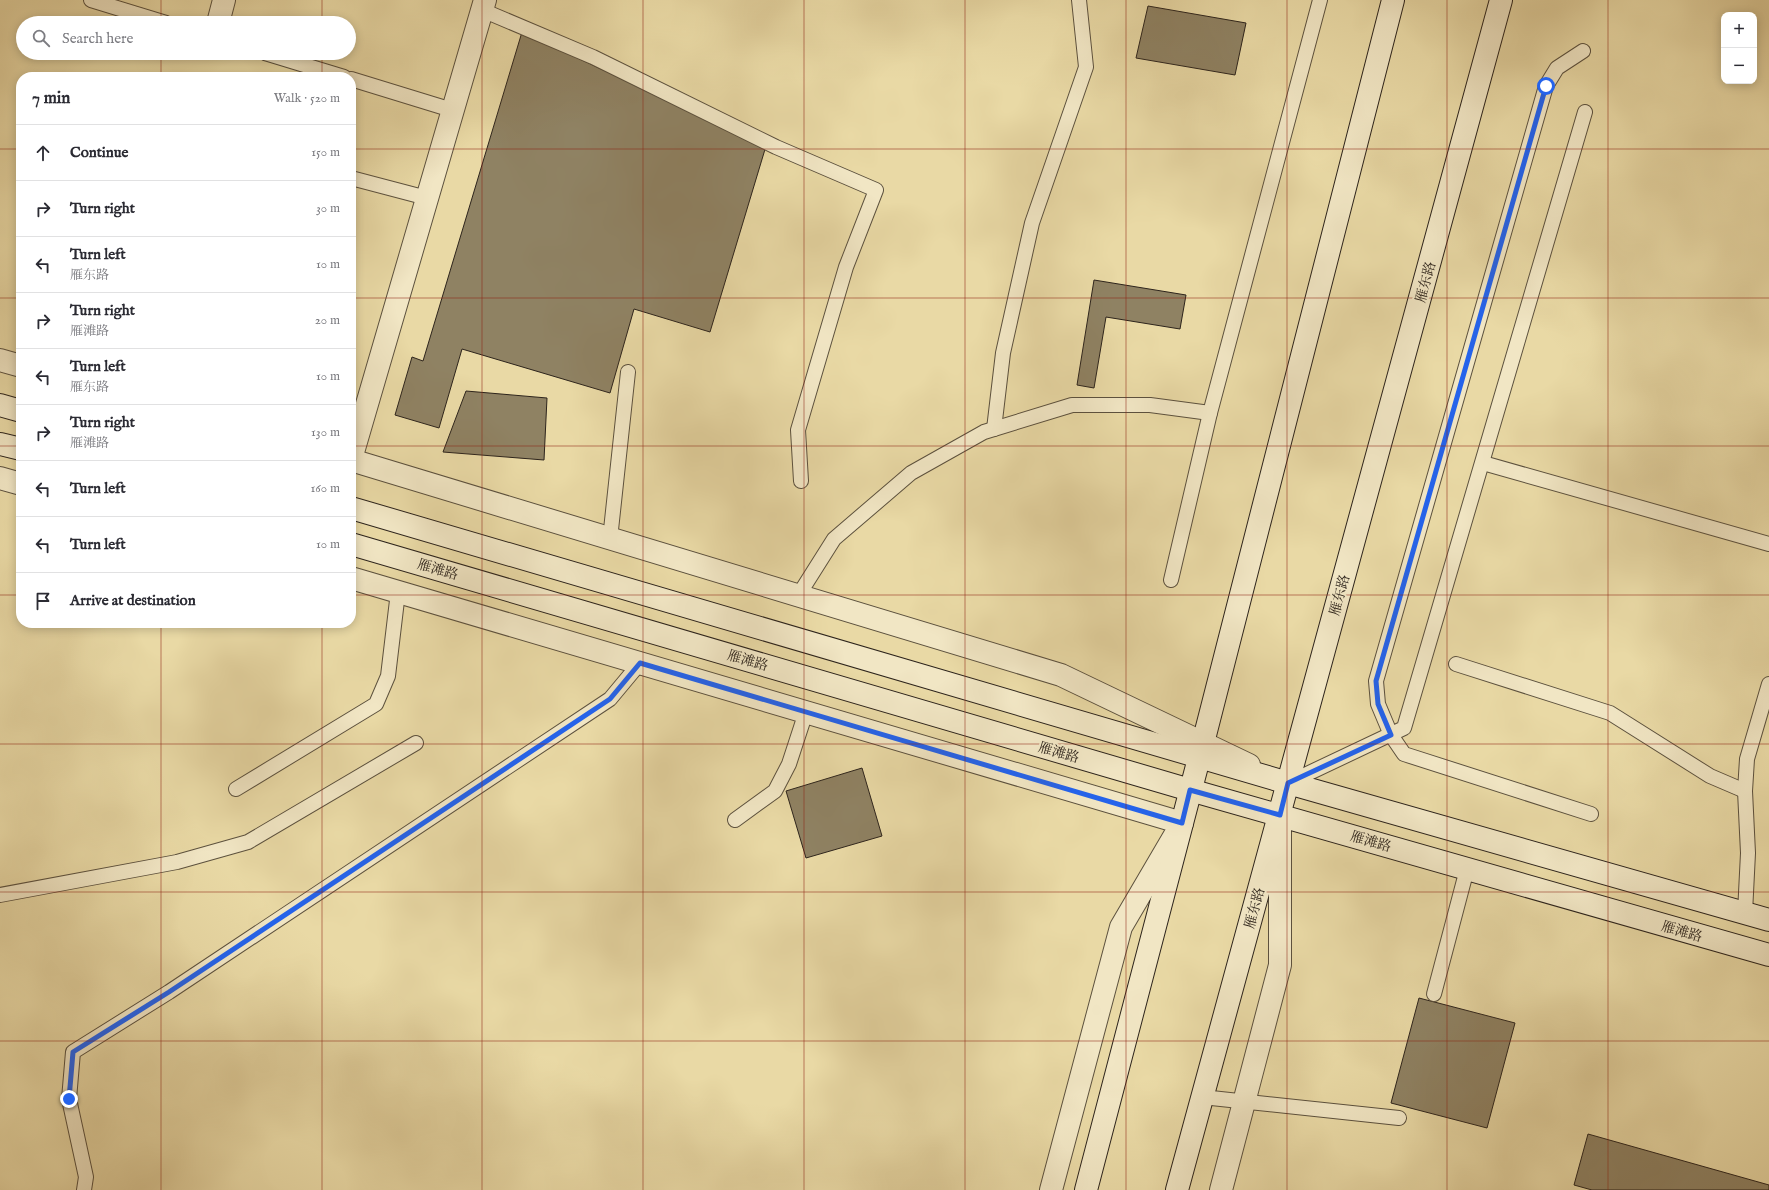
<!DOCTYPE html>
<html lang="en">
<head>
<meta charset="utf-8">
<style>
	body { margin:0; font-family:"IM FELL English","Noto Serif SC",serif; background:#f2f2f3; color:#2b2b33 }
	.controls { position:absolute; right:12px; top:12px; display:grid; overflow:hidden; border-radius:8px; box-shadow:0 2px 10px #0003 }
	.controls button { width:36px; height:36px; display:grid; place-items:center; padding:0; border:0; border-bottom:1px solid #e1e1e2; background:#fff; color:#2b2b33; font:20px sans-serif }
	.stop { position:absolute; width:12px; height:12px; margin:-9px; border:3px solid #2563eb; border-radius:50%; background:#fff }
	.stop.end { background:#2563eb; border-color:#fff; box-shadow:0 1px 4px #0008 }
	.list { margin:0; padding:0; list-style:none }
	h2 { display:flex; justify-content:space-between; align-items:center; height:52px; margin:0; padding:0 16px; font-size:17px }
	h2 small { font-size:13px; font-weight:400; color:#7c7c81 }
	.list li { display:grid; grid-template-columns:26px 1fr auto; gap:12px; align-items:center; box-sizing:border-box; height:56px; padding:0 16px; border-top:1px solid #e1e1e2 }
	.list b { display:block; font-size:15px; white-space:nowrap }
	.list p { margin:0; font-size:13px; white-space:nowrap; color:#7c7c81 }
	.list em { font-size:13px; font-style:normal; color:#7c7c81 }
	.icon { flex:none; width:22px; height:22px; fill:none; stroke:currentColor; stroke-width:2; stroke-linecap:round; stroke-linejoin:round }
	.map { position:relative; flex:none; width:1769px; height:1190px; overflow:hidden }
	.search { position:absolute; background:#fff; box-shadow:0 2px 10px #0003; left:16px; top:16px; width:340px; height:44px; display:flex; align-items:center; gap:10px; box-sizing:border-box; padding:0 14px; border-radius:22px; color:#7c7c81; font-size:15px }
	.panel { position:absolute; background:#fff; box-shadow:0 2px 10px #0003; left:16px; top:72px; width:340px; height:556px; border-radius:16px }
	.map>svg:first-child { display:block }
	.building { fill:#8f8263; stroke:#2d241c }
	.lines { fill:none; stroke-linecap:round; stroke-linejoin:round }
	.lane-casing { stroke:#5c513e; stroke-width:16 }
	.street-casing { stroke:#5c513e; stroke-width:24 }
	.secondary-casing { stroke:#2d241c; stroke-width:24 }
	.lane { stroke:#f1e6c4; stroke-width:14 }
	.street { stroke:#f1e6c4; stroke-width:22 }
	.secondary { stroke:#f1e6c4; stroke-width:22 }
	.route { stroke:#2563eb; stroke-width:5 }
	.grid { fill:none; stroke:#8f2418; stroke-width:1; stroke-opacity:0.55 }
	.labels { text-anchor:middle; stroke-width:4; stroke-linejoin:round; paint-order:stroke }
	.street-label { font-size:14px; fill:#2d241c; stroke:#f1e6c4 }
</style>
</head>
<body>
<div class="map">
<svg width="1769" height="1190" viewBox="0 0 1769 1190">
	<rect width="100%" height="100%" fill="#e9d9a5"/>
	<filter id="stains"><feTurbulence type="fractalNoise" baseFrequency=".005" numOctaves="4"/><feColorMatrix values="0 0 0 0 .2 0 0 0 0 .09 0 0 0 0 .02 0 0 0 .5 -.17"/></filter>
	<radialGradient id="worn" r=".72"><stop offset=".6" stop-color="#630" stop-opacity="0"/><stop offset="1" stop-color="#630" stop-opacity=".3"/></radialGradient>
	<g class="building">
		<path d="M1148,6L1246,23L1235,75L1136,58Z"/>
		<path d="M522,32L766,146L710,332L634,309L610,393L462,349L439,428L395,415L412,357L423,361Z"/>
		<path d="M1094,280L1186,295L1180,329L1106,317L1094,388L1077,385Z"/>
		<path d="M466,391L547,398L544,460L443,452Z"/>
		<path d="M862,768L882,836L806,858L786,791Z"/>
		<path d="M1419,998L1515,1023L1487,1128L1391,1103Z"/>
		<path d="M1588,1134L1769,1185V1190H1592L1574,1185Z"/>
	</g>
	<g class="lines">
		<defs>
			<g id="lane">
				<path d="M91,0L166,23"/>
				<path d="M482,10L593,57L776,147L876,190L846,267L798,430L801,481"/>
				<path d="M1583,51L1557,68L1546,86L1376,681L1378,704L1391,735L1404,754L1591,814"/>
				<path d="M265,53L344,77"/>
				<path d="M351,79L452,110"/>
				<path d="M351,178L427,198"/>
				<path d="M994,429L1003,353L1032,223L1086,67L1079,0"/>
				<path d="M1483,463L1769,544"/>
				<path d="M610,539L628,372"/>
				<path d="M1171,580L1210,413L1320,0"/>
				<path d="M798,596L834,539L911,473L984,432L1072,405H1150L1210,413"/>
				<path d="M1456,664L1610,713L1710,776L1745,791"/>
				<path d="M1288,783L1404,728L1585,112"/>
				<path d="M236,789L376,704L388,676L398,592"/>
				<path d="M735,820L775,791L789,764L806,712"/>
				<path d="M0,895L177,862L248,842L416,743"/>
				<path d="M1745,913L1748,853L1745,791L1747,759L1769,684"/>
				<path d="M1434,994L1467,869"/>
				<path d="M1202,1097L1399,1118"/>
				<path d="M84,1190L86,1177L69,1099L73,1052L169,992L610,699L640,663"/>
			</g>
			<g id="street">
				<path d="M218,23L224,0"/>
				<path d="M0,360L21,366"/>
				<path d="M351,459L485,0"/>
				<path d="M351,460L1061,675L1249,765"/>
				<path d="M0,478L21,484"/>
				<path d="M351,578L1182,823L1121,927L1051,1190"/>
				<path d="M1221,1190L1280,965V825"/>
			</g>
			<g id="secondary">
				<path d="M0,405L21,411"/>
				<path d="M0,444L21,449"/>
				<path d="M351,508L1288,783L1769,920"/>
				<path d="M351,544L1190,790L1769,955"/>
				<path d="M1086,1190L1203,743L1393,0"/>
				<path d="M1177,1190L1501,0"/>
			</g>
		</defs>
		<use href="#lane" class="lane-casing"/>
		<use href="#street" class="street-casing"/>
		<use href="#secondary" class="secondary-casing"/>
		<use href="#lane" class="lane"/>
		<use href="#street" class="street"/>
		<use href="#secondary" class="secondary"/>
	</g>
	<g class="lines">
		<path class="route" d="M69,1099L73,1052L169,992L610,699L640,663L1182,823L1190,790L1280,815L1288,783L1391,735L1378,704L1376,681L1546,86"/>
	</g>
	<path class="grid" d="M161,0V23M322,0V23M482,0V1190M643,0V1190M804,0V1190M965,0V1190M1126,0V1190M1287,0V1190M1447,0V1190M1608,0V1190M161,53V77M322,53V77M0,149H21M351,149H1769M0,298H21M351,298H1769M0,446H21M351,446H1769M0,595H21M351,595H1769M161,623V1190M322,623V1190M0,744H1769M0,892H1769M0,1041H1769"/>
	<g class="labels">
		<g class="street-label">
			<text transform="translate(1425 282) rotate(-75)" y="5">雁东路</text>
			<text transform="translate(438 569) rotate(16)" y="5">雁滩路</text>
			<text transform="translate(1339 595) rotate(-75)" y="5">雁东路</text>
			<text transform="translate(748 660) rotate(16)" y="5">雁滩路</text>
			<text transform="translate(1059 752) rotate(16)" y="5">雁滩路</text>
			<text transform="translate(1371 841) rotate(16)" y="5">雁滩路</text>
			<text transform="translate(1254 908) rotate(-75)" y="5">雁东路</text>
			<text transform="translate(1682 931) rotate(16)" y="5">雁滩路</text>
		</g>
	</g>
	<rect width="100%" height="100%" filter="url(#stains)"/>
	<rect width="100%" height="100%" fill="url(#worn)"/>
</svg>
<div class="controls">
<button>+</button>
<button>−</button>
</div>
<div class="stop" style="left:1546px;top:86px"></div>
<div class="stop end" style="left:69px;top:1099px"></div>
<div class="search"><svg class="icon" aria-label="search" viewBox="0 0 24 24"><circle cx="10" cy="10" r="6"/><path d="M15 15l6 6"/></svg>Search here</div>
<section class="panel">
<h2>7 min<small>Walk · 520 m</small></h2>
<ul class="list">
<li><svg class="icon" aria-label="ahead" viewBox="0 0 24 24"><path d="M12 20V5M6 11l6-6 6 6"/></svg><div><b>Continue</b></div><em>150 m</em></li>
<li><svg class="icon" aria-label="right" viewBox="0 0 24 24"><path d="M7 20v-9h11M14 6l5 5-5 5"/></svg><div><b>Turn right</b></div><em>30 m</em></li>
<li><svg class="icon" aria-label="left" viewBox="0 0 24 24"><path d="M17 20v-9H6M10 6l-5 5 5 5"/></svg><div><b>Turn left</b><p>雁东路</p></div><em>10 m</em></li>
<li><svg class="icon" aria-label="right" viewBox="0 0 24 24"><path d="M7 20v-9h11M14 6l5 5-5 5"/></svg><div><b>Turn right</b><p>雁滩路</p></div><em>20 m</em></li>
<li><svg class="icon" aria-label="left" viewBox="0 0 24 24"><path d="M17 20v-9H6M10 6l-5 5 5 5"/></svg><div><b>Turn left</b><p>雁东路</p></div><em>10 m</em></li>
<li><svg class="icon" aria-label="right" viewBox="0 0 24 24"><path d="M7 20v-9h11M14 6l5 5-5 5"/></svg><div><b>Turn right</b><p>雁滩路</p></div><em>130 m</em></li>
<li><svg class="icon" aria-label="left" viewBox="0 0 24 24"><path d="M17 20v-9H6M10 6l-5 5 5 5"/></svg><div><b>Turn left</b></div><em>160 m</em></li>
<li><svg class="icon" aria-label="left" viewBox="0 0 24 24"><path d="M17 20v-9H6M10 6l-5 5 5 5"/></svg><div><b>Turn left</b></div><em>10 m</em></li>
<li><svg class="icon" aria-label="arrive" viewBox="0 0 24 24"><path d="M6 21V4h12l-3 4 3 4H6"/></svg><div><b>Arrive at destination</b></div></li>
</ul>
</section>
</div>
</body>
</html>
